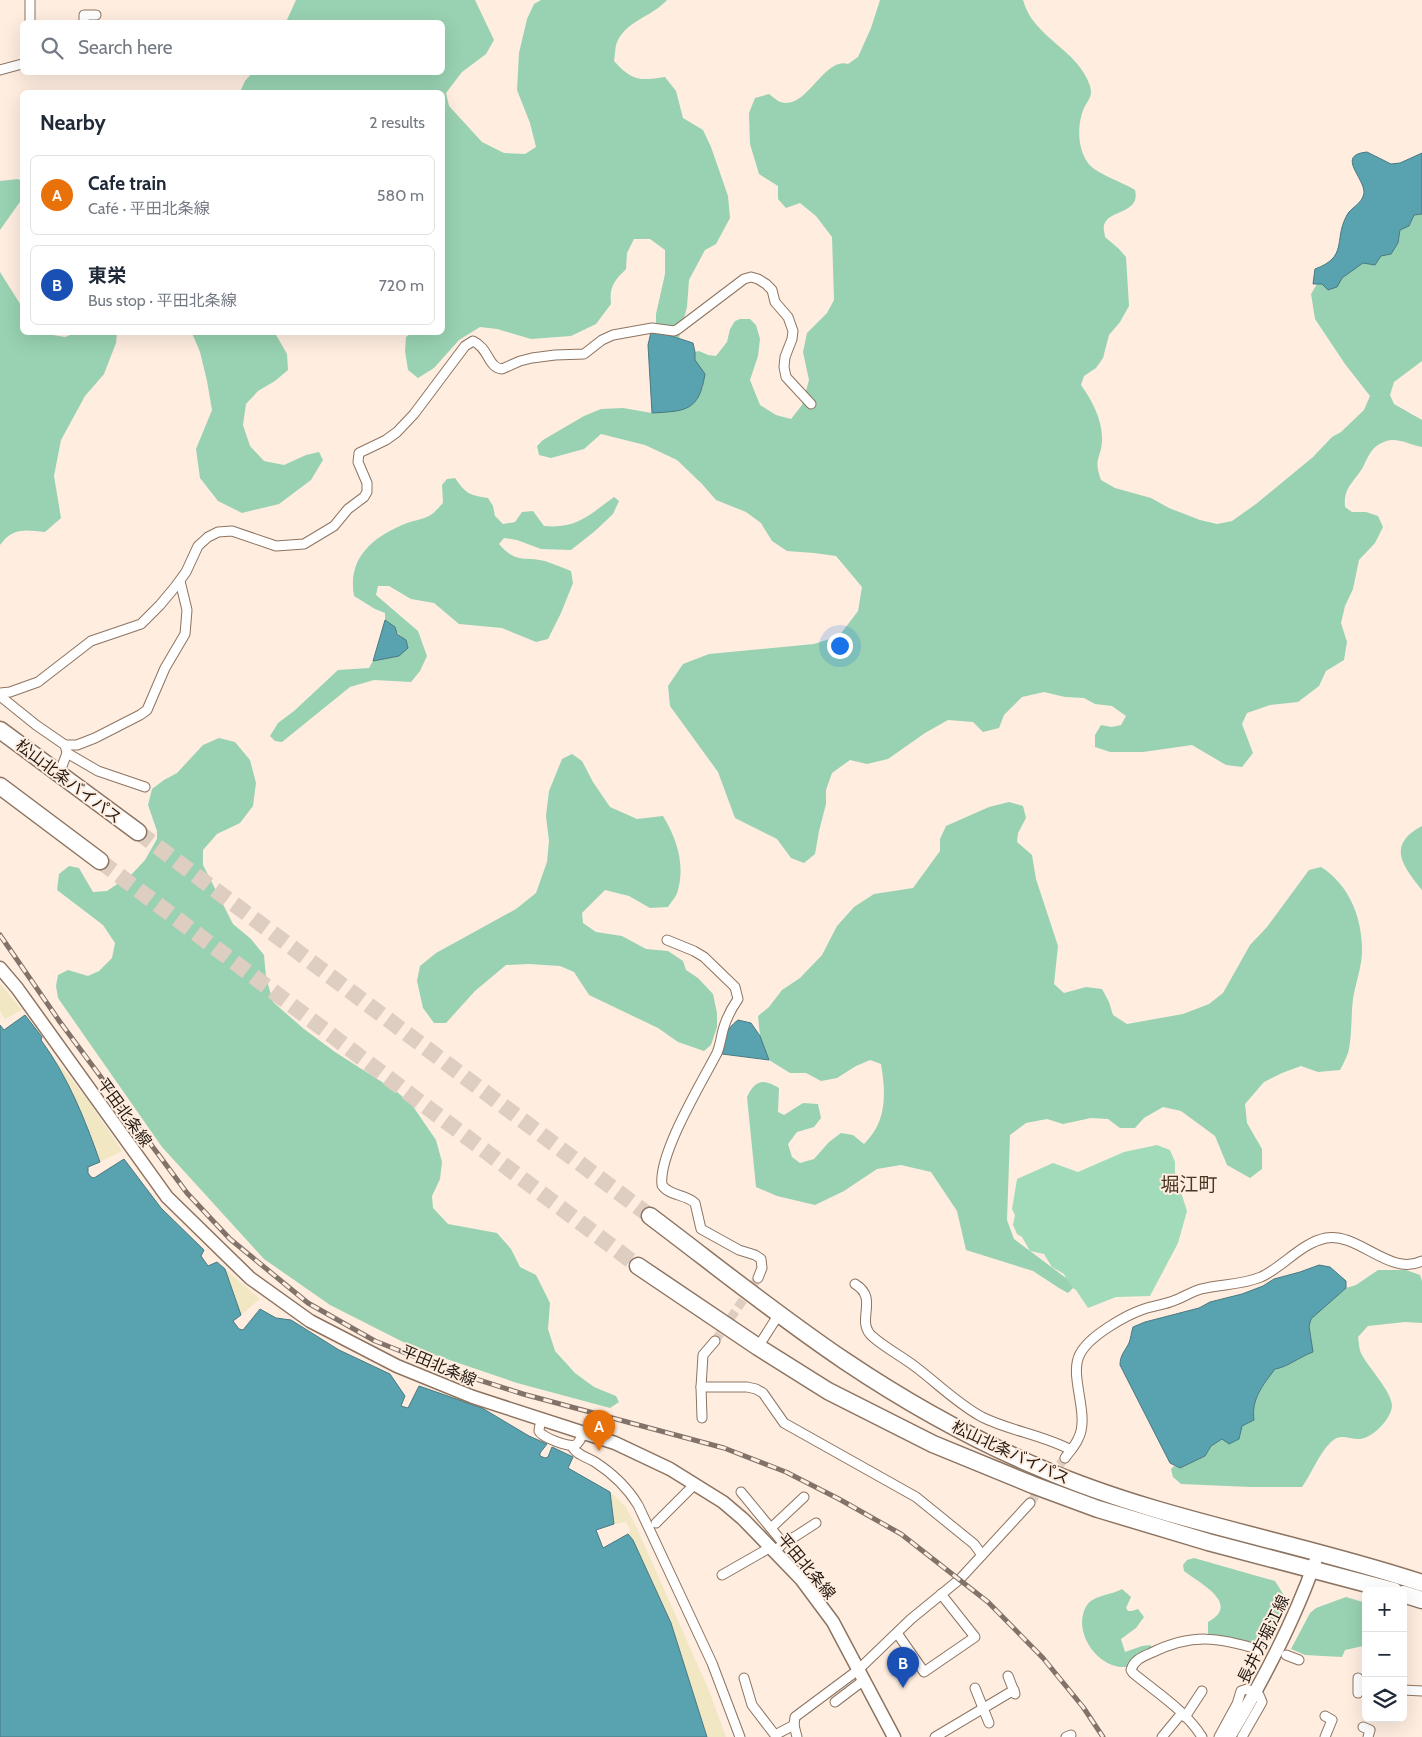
<!DOCTYPE html>
<html lang="en">
<head>
<meta charset="utf-8">
<style>
	body { margin:0; font-family:Cabin,"Noto Sans JP",sans-serif; background:#f2f2f3; color:#1f2937 }
	.controls { position:absolute; right:15px; bottom:15px; display:grid; overflow:hidden; border-radius:8px; box-shadow:0 5px 20px #0002 }
	.controls button { width:45px; height:45px; display:grid; place-items:center; padding:0; border:0; border-bottom:1px solid #e0e1e3; background:#fff; color:#1f2937; font:25px sans-serif }
	.you { position:absolute; left:839px; top:645px; width:18px; height:18px; margin:-12px; border:4px solid #fff; border-radius:50%; background:#1a73e8; box-shadow:0 0 0 8px #1a73e833 }
	.badge { display:grid; place-items:center; width:32px; height:32px; border-radius:50%; background:#d93025; color:#fff; font-size:16px; font-weight:700 }
	.pin { position:absolute; translate:-50% -41px; filter:drop-shadow(0 1px 2px #0008) }
	.pin::after { content:''; position:absolute; top:26px; width:18px; height:15px; background:inherit; clip-path:polygon(0 0,100% 0,50% 100%) }
	.list { margin:0; padding:0; list-style:none }
	h2 { display:flex; justify-content:space-between; align-items:center; height:65px; margin:0; padding:0 20px; font-size:21px }
	h2 small { font-size:16px; font-weight:400; color:#747a83 }
	.list li { display:grid; grid-template-columns:32px 1fr auto; gap:15px; align-items:center; box-sizing:border-box; height:80px; margin:0 10px 10px; padding:0 10px; border:1px solid #e0e1e3; border-radius:8px }
	.list b { display:block; font-size:19px; white-space:nowrap }
	.list p { margin:0; font-size:16px; white-space:nowrap; color:#747a83 }
	.list em { font-size:16px; font-style:normal; color:#747a83 }
	.icon { flex:none; width:28px; height:28px; fill:none; stroke:currentColor; stroke-width:2; stroke-linecap:round; stroke-linejoin:round }
	.map { position:relative; flex:none; width:1422px; height:1737px; overflow:hidden }
	.search { position:absolute; background:#fff; box-shadow:0 5px 20px #0002; left:20px; top:20px; width:425px; height:55px; display:flex; align-items:center; gap:12px; box-sizing:border-box; padding:0 18px; border-radius:8px; color:#747a83; font-size:19px }
	.panel { position:absolute; background:#fff; box-shadow:0 5px 20px #0002; left:20px; top:90px; width:425px; height:245px; border-radius:8px }
	.map>svg:first-child { display:block }
	.green { fill:#a1dbba }
	.forest { fill:#98d2b2 }
	.sand { fill:#f1e7c2 }
	.water { fill:#59a2b0; stroke:#497981 }
	.lines { fill:none; stroke-linecap:round; stroke-linejoin:round }
	.street-tunnel { stroke:#decdc1; stroke-width:9; stroke-dasharray:9 4.5; stroke-linecap:butt }
	.highway-tunnel { stroke:#decdc1; stroke-width:16; stroke-dasharray:16 8; stroke-linecap:butt }
	.street-casing { stroke:#8d7460; stroke-width:11 }
	.secondary-casing { stroke:#8d7460; stroke-width:15 }
	.highway-casing { stroke:#8d7460; stroke-width:19 }
	.street { stroke:#fff; stroke-width:9 }
	.secondary { stroke:#fff; stroke-width:12 }
	.highway { stroke:#fff; stroke-width:16 }
	.rail-casing { stroke:#817369; stroke-width:5 }
	.rail { stroke:#ffede0; stroke-width:3; stroke-dasharray:9; stroke-linecap:butt }
	.labels { text-anchor:middle; stroke-width:4; stroke-linejoin:round; paint-order:stroke }
	.street-label { font-size:16px; fill:#241a12; stroke:#ffede0 }
	.quarter-label { font-size:19px; fill:#4b3523; stroke:#ffede0 }
</style>
</head>
<body>
<div class="map">
<svg width="1422" height="1737" viewBox="0 0 1422 1737">
	<rect width="100%" height="100%" fill="#ffede0"/>
	<path class="green" d="M1157,1145L1170,1150L1175,1162V1174L1187,1211L1178,1243L1150,1296L1116,1297L1088,1308L1076,1290L1070,1286L1064,1274L1052,1267L1044,1254L1030,1251L1022,1237L1017,1234L1013,1225L1015,1215L1012,1209L1017,1179L1053,1163L1078,1172L1124,1152Z"/>
	<g class="forest">
		<path d="M296,0H475L494,40L486,54L462,72L446,93L449,106L482,142L504,153L525,154L536,147L530,123L517,90L519,53L527,19L534,4L541,0H667C652,17 624,21 616,45C615,50 615,56 614,61C632,81 640,81 665,77L676,91L683,118L703,130L711,147L728,196L730,218L716,244L705,250L689,280L687,307L679,338L656,331V314L665,274V250L650,239H634L627,253L626,269C614,281 609,287 611,304L596,324L571,336L531,339L497,329L480,327L459,340L434,368L418,378L408,370L405,351L406,337L411,333L442,332V92H240L245,81L252,73L442,72V22H286Z"/>
		<path d="M880,0H1023C1033,38 1078,49 1090,86C1093,96 1088,100 1084,108C1077,124 1077,148 1088,163C1096,174 1123,182 1135,190C1141,214 1109,209 1104,225C1103,229 1105,234 1105,237L1118,248L1126,257L1129,306L1120,322L1109,335L1103,358L1096,368L1084,376L1081,385C1092,400 1103,421 1102,441C1101,459 1093,458 1101,480L1115,488L1151,498L1169,508L1200,520L1217,524L1232,521L1256,504L1313,457L1332,437L1341,432L1364,410L1370,396L1345,364L1315,319L1311,294L1317,284H1322L1342,278L1363,263L1381,256L1398,243L1400,230L1409,226L1414,215L1422,214V361L1394,382L1390,395L1394,404L1422,420V447C1410,445 1396,436 1384,442C1372,446 1369,455 1364,465C1356,481 1343,486 1345,507L1352,512H1366L1378,516L1383,527L1375,543L1359,560L1353,589L1345,606L1341,623L1347,642L1344,660L1326,671L1319,686L1298,702L1270,705L1247,713L1242,724L1253,753L1242,767L1226,765L1192,745L1143,752H1110L1095,747V735L1101,725L1112,727L1121,725L1126,716L1112,706L1095,704L1084,698L1065,697L1044,692L1022,697L1004,715L999,728L983,732L973,722L948,720L925,733L888,759L867,764L850,760L832,773L826,790V804L819,831L815,854L804,863L791,858L777,839L735,818L718,772L670,706L668,686L683,664L709,654L814,644L839,636L858,611L862,587L836,556L814,553L787,551L772,541L761,523L746,512L716,500L702,484L677,460L645,445L601,434L584,449L551,458L539,455L537,446L543,440L584,416L601,409L623,408L652,413L691,406L703,387L700,370L695,360V352L699,351L708,355L716,356L727,342L730,329L735,321L740,319H750L756,325L760,339L758,356L750,380L760,405L776,415L791,419L802,405L809,380L803,352L807,333L827,313L834,300L832,237L816,216L800,203L786,208L778,199V186L759,174L750,144L749,113L755,98L769,94C772,96 775,99 778,101C806,114 823,56 848,64L858,57L871,28Z"/>
		<path d="M18,179L22,181V199L0,230V181Z"/>
		<path d="M0,272L22,307V332L44,333L46,334L65,337L75,333H117L116,343L104,374L85,396L61,440L54,476L61,518L45,532C25,530 13,527 0,545Z"/>
		<path d="M192,333H275L287,354L288,370L275,381L258,391L246,404L243,425L250,446L264,461L284,465L306,455L319,452L323,460L311,480L279,504L242,513L218,501L200,478L196,449L212,410L207,381L200,352Z"/>
		<path d="M455,478C466,494 469,495 488,498L493,506L495,516L503,524L515,522L522,512L533,511L544,526C577,529 589,515 614,497L619,501L613,514L595,531L571,550L541,549L517,540L504,538L499,544C516,564 525,556 545,561C554,564 563,568 571,571L573,583L561,613L548,639L536,642L502,628L459,624L434,603L411,599L389,586H378L376,595L418,631L427,656L420,671L411,682L374,680L350,687L282,742L275,741L270,736L278,723L294,711L338,670L369,668L373,661L399,656L406,640C397,634 394,627 385,620V613L375,609L354,596C347,557 374,536 407,523C415,520 426,519 432,514C436,511 440,506 443,503L442,485L447,479Z"/>
		<path d="M219,738L235,742L250,760L256,783L253,806L240,823L217,834L203,850V865L233,924L251,939L264,955L266,977L273,1002L304,1029L335,1052L396,1091L412,1105L436,1140L442,1162L440,1179L432,1196L433,1208L448,1224L497,1233L511,1249L520,1267L536,1275L550,1303L548,1329L555,1351L575,1373L594,1387L616,1396L619,1402L610,1408L517,1383L417,1349L330,1305L264,1259L162,1147L58,998L56,986L58,975L68,970L88,976L99,971L112,958L115,943L103,925L57,890L59,874L69,866L79,868L93,892L107,891L132,874L145,860L157,839V831L148,805L152,789L164,780L177,773L203,745Z"/>
		<path d="M572,754L582,761L593,782L610,807L637,819L663,816C677,839 685,864 678,890C677,896 671,902 668,907L650,908L629,896L605,890L582,913L583,923L596,932L622,936L646,949L668,951L683,961L686,970L698,978L713,994L717,1013V1027L711,1045L704,1051L678,1042L658,1028L589,995L574,972L560,966L529,964L506,965L475,991L446,1023H434L423,1008L417,981L420,966L436,953L516,909L536,893L547,862L549,841L546,816L549,791L562,759Z"/>
		<path d="M1009,802L1023,806L1026,818L1018,833L1017,842L1032,855L1036,879L1058,946L1054,984L1064,993L1086,987L1102,989L1109,1002L1113,1015L1127,1024L1183,1014L1209,1004L1223,993L1250,945L1267,927L1309,870L1321,867C1348,884 1361,915 1362,946C1363,964 1356,981 1353,999C1351,1014 1352,1040 1348,1053C1346,1059 1343,1064 1340,1070L1318,1072L1301,1066L1282,1073L1264,1082L1245,1104L1247,1123L1262,1149V1169L1250,1178L1227,1165L1215,1136L1181,1111L1163,1107L1144,1118L1135,1128H1120L1108,1119L1091,1118L1063,1124L1047,1119L1026,1123L1010,1135L1007,1220L1014,1239L1066,1278L1073,1288L1068,1293L1059,1288L1033,1271L966,1250L957,1211L931,1172L901,1165L877,1169L844,1191L815,1205L777,1196L756,1187L747,1097C755,1080 763,1078 779,1088L778,1112L784,1115L803,1103L818,1104L821,1118L814,1127L797,1132L788,1144L792,1157L800,1163L814,1159L829,1142L841,1133L853,1135L864,1144C887,1122 886,1094 881,1064L870,1060L856,1066L837,1078L821,1081L806,1073H790L769,1060L760,1036L758,1016L769,1007L782,990L800,978L822,955L837,926L854,907L874,894L913,888L940,851V839L946,826L989,807Z"/>
		<path d="M1422,826V890C1403,866 1386,845 1422,826Z"/>
		<path d="M1378,1270H1406L1420,1275L1422,1281V1323L1405,1322L1368,1326L1358,1337C1359,1343 1359,1350 1362,1355C1369,1368 1391,1391 1392,1405C1392,1418 1373,1438 1360,1439C1349,1440 1341,1432 1331,1442C1318,1455 1312,1473 1302,1487H1250L1181,1484L1173,1477L1171,1469L1174,1466L1180,1468L1205,1456L1211,1446L1242,1426L1254,1420C1251,1399 1263,1385 1275,1369C1288,1367 1299,1356 1313,1352L1309,1326L1311,1319L1346,1288L1356,1285Z"/>
		<path d="M1194,1558L1275,1581L1287,1600L1265,1646L1208,1635V1622C1241,1604 1201,1584 1184,1571L1183,1565L1187,1560Z"/>
		<path d="M1122,1589L1131,1597L1126,1608L1128,1611H1132L1138,1609L1144,1617L1136,1628L1121,1639L1125,1652L1142,1646L1150,1645L1152,1647L1126,1667C1097,1669 1071,1630 1087,1605C1094,1595 1112,1595 1122,1589Z"/>
		<path d="M1346,1597L1366,1603V1644L1363,1646L1345,1650L1342,1657L1305,1655L1291,1649L1310,1613L1316,1608Z"/>
	</g>
	<g class="sand">
		<path d="M0,983L22,1010L5,1019L0,1011Z"/>
		<path d="M53,1057L87,1099L122,1151L100,1162L87,1124Z"/>
		<path d="M225,1269L260,1299L241,1315Z"/>
		<path d="M610,1492L625,1506L635,1524L708,1688L726,1737H707L671,1623L633,1540L628,1534L631,1531L626,1522L614,1524Z"/>
	</g>
	<g class="water">
		<path d="M1367,152L1391,164L1400,163L1422,153V214L1414,215L1409,226L1400,230L1398,243L1391,254L1381,256L1375,265L1363,263L1342,278L1337,287L1328,290L1322,284H1313L1315,269C1348,257 1334,240 1346,217C1350,207 1362,205 1364,193C1365,178 1335,155 1367,152Z"/>
		<path d="M656,331L693,343L695,352V360L705,374C699,412 685,411 652,413L648,345L651,332Z"/>
		<path d="M385,620L395,627L397,634L406,640L408,648L399,656L373,661Z"/>
		<path d="M25,1015L42,1037L41,1040C68,1077 85,1119 100,1162L88,1167V1173L91,1177L94,1178L124,1159L161,1208L204,1250L201,1256L208,1266L217,1262L225,1269L241,1315L233,1321L239,1329L243,1330L260,1309L276,1318L291,1320L339,1350L390,1374L405,1396L401,1406L408,1408L419,1386L482,1408L529,1436L547,1444L540,1453V1456L545,1458L548,1457L552,1447L573,1457L568,1468L610,1492L614,1524L596,1530L603,1548L628,1534L633,1540L671,1623L707,1737H0V1025L4,1030Z"/>
		<path d="M738,1020L751,1023L760,1036L769,1060L722,1054C725,1038 724,1031 738,1020Z"/>
		<path d="M1319,1265L1330,1267L1346,1281V1288L1311,1319L1309,1326L1313,1352C1299,1357 1288,1367 1275,1369C1263,1385 1251,1399 1254,1420L1242,1426L1239,1439L1229,1444L1222,1439L1211,1446L1205,1456L1180,1468L1170,1463L1120,1365C1120,1355 1125,1351 1129,1343C1131,1338 1131,1333 1133,1327L1145,1322L1199,1308L1210,1302L1242,1294L1263,1286L1274,1279L1300,1272Z"/>
	</g>
	<g class="lines">
		<g class="street-tunnel">
			<path d="M715,1341L758,1278"/>
			<path d="M1051,1475L1065,1458"/>
			<path d="M1030,1503L1043,1486"/>
		</g>
		<g class="highway-tunnel">
			<path d="M138,832L650,1216"/>
			<path d="M100,861L638,1266"/>
		</g>
		<defs>
			<g id="street">
				<path d="M30,0V22"/>
				<path d="M84,22V15H96"/>
				<path d="M0,70L22,64"/>
				<path d="M0,693L10,692L38,682L91,641L141,624L160,605L175,587L186,572L198,546L208,537L218,532L232,531L276,546L304,544L334,526L348,509L364,497L367,492V483L358,462L359,453L386,440L397,432L414,414L465,346L473,341C489,348 488,368 502,369L520,361L532,358L555,355L584,354L602,340L613,335L652,328L674,331L678,329L744,279L751,277L758,279L766,284L772,290L775,302L788,317L793,331L792,339L785,357L784,367L786,377L811,404"/>
				<path d="M0,696L36,725L65,745L67,753L59,774"/>
				<path d="M65,745H77L95,738L140,715L147,710L165,668L185,634L187,610L180,581"/>
				<path d="M67,753L98,771L145,787"/>
				<path d="M667,940L694,951L704,957L735,987L738,999C731,1009 726,1019 723,1030C721,1038 720,1046 717,1053C702,1082 658,1154 662,1185C669,1196 685,1194 695,1203L701,1229L739,1250L755,1255L761,1259L762,1268L758,1278"/>
				<path d="M855,1284C880,1299 854,1321 873,1337C887,1349 903,1357 917,1368C938,1384 958,1404 982,1417C1010,1431 1043,1435 1071,1450"/>
				<path d="M758,1347L779,1314"/>
				<path d="M701,1387H747L756,1389L763,1393L784,1423L916,1497L974,1544L982,1555"/>
				<path d="M702,1418L701,1387L703,1355L715,1341"/>
				<path d="M541,1419C541,1422 539,1427 539,1431C541,1437 570,1448 575,1445C580,1443 581,1437 583,1432"/>
				<path d="M572,1446C576,1455 587,1457 595,1462C612,1473 627,1487 638,1505L712,1663L740,1737"/>
				<path d="M1065,1458C1069,1452 1075,1446 1078,1439C1091,1415 1068,1376 1080,1354C1089,1336 1126,1315 1144,1309C1153,1306 1162,1305 1170,1302C1181,1299 1190,1292 1201,1289C1221,1284 1242,1285 1261,1277C1283,1267 1301,1243 1326,1238C1358,1232 1390,1277 1422,1261"/>
				<path d="M741,1492L783,1543L775,1552"/>
				<path d="M656,1523L695,1484"/>
				<path d="M771,1528L804,1497"/>
				<path d="M783,1543L796,1536L816,1523"/>
				<path d="M722,1575L771,1547"/>
				<path d="M897,1633L924,1672L975,1637L941,1594"/>
				<path d="M1286,1655L1299,1660"/>
				<path d="M1008,1676L1015,1694"/>
				<path d="M744,1678L752,1705L775,1735L794,1725"/>
				<path d="M975,1688L989,1723"/>
				<path d="M1403,1690L1422,1691"/>
				<path d="M1358,1693V1678"/>
				<path d="M835,1702L864,1680"/>
				<path d="M1185,1717L1202,1691"/>
				<path d="M1363,1727L1370,1730L1368,1737"/>
				<path d="M797,1737L794,1725L795,1717L858,1670L911,1619L960,1579L1030,1503"/>
				<path d="M935,1737L1014,1690"/>
				<path d="M1066,1737L1071,1735"/>
				<path d="M1162,1737L1181,1714"/>
				<path d="M1202,1737C1186,1711 1156,1692 1133,1673L1131,1670C1134,1660 1142,1657 1151,1653C1192,1633 1218,1637 1260,1650"/>
				<path d="M1219,1737L1237,1704L1241,1691L1247,1689L1259,1695L1262,1702L1242,1737"/>
				<path d="M1325,1737L1332,1720L1325,1716"/>
			</g>
			<g id="secondary">
				<path d="M0,968L17,988L167,1197L250,1278L310,1321L397,1366L473,1397L615,1443L670,1469L723,1502L743,1519L801,1579L833,1622L894,1737"/>
				<path d="M1229,1737C1261,1684 1294,1621 1315,1562"/>
			</g>
			<g id="highway">
				<path d="M0,730L138,832"/>
				<path d="M0,786L100,861"/>
				<path d="M650,1216C715,1265 778,1316 845,1361C906,1402 972,1439 1040,1468C1162,1521 1296,1541 1422,1583"/>
				<path d="M638,1266L758,1347L828,1391L933,1444L1033,1485L1098,1509L1208,1542L1394,1591"/>
				<path d="M1403,1594L1422,1600"/>
			</g>
		</defs>
		<use href="#street" class="street-casing"/>
		<use href="#secondary" class="secondary-casing"/>
		<use href="#highway" class="highway-casing"/>
		<use href="#street" class="street"/>
		<use href="#secondary" class="secondary"/>
		<use href="#highway" class="highway"/>
		<defs>
			<path id="rail" d="M0,935L60,1022L187,1193L230,1239L308,1303L375,1341L454,1372L523,1394L724,1448L786,1472L839,1499L901,1534L988,1602L1043,1658L1083,1707L1103,1737"/>
		</defs>
		<use href="#rail" class="rail-casing"/>
		<use href="#rail" class="rail"/>
	</g>
	<g class="labels">
		<g class="street-label">
			<text transform="translate(69 781) rotate(37)" y="6">松山北条バイパス</text>
			<text transform="translate(125 1112) rotate(54)" y="6">平田北条線</text>
			<text transform="translate(439 1365) rotate(23)" y="6">平田北条線</text>
			<text transform="translate(1011 1452) rotate(25)" y="6">松山北条バイパス</text>
			<text transform="translate(807 1566) rotate(50)" y="6">平田北条線</text>
			<text transform="translate(1263 1639) rotate(-64)" y="6">長井方堀江線</text>
		</g>
		<g class="quarter-label">
			<text x="1189" y="1191">堀江町</text>
		</g>
	</g>
</svg>
<div class="controls">
<button>+</button>
<button>−</button>
<button><svg class="icon" aria-label="layers" viewBox="0 0 24 24"><path d="M12 4l9 5-9 5-9-5zM3 14l9 5 9-5"/></svg></button>
</div>
<div class="you"></div>
<div class="pin badge" style="left:599px;top:1451px;background:#e8710a">A</div>
<div class="pin badge" style="left:903px;top:1688px;background:#1a4fb4">B</div>
<div class="search"><svg class="icon" aria-label="search" viewBox="0 0 24 24"><circle cx="10" cy="10" r="6"/><path d="M15 15l6 6"/></svg>Search here</div>
<section class="panel">
<h2>Nearby<small>2 results</small></h2>
<ul class="list">
<li><span class="badge" style="background:#e8710a">A</span><div><b>Cafe train</b><p>Café · 平田北条線</p></div><em>580 m</em></li>
<li><span class="badge" style="background:#1a4fb4">B</span><div><b>東栄</b><p>Bus stop · 平田北条線</p></div><em>720 m</em></li>
</ul>
</section>
</div>
</body>
</html>
